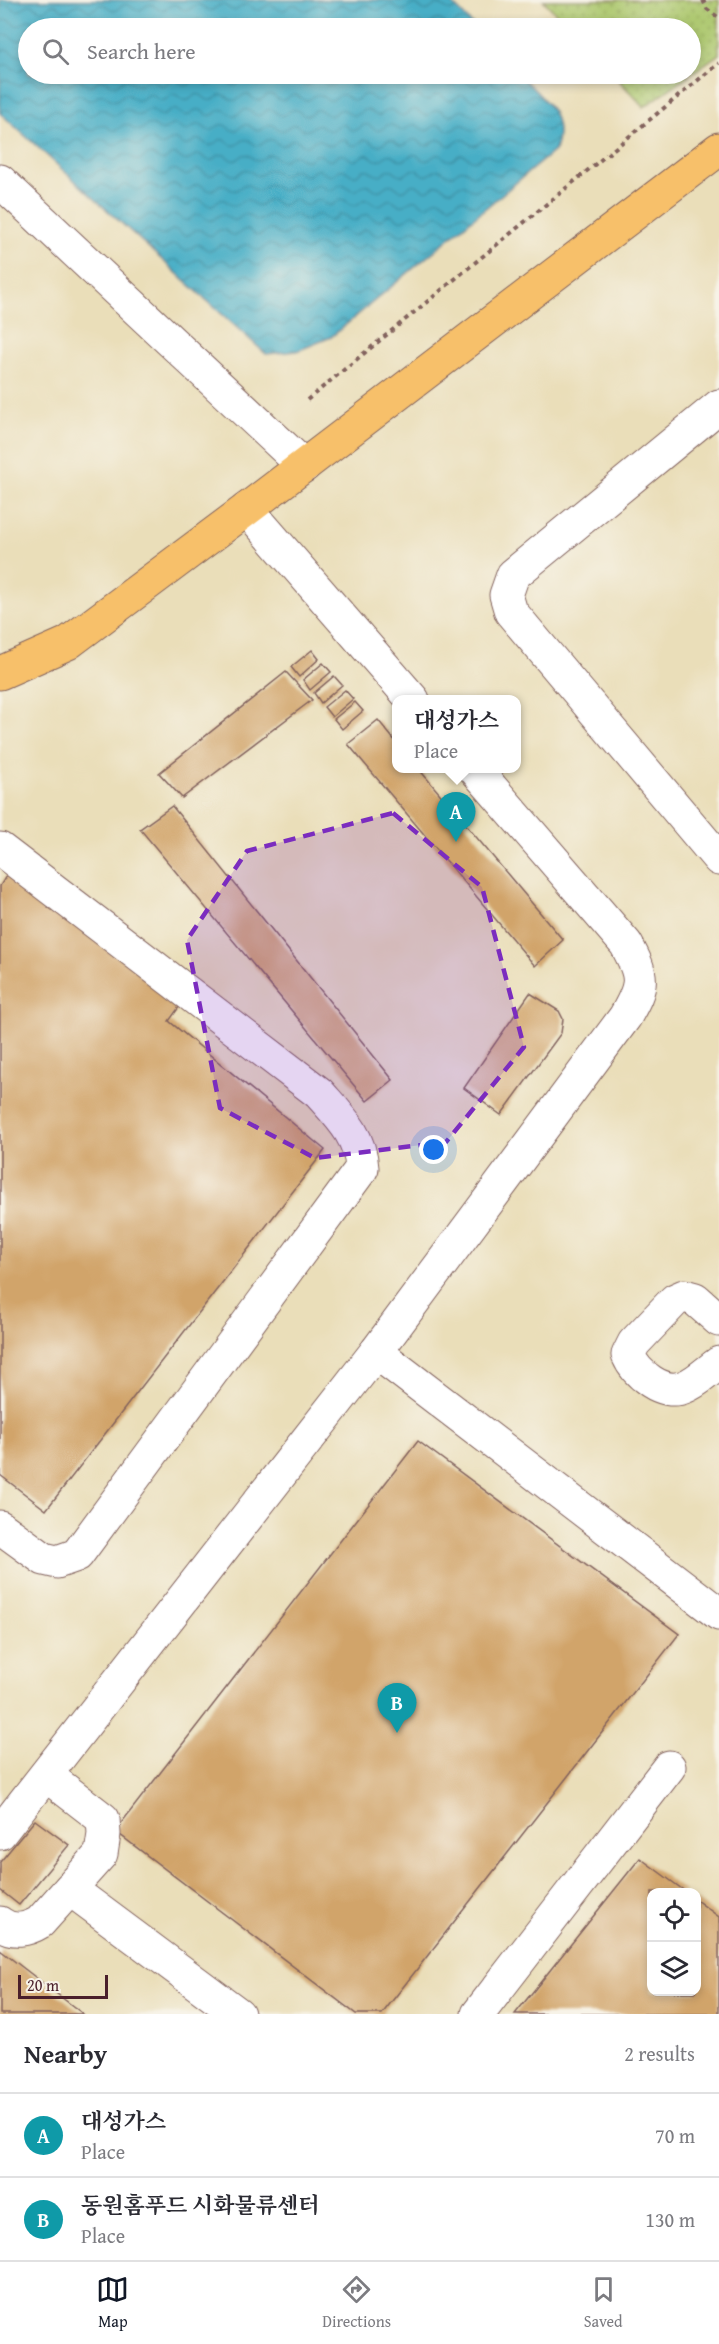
<!DOCTYPE html>
<html lang="en">
<head>
<meta charset="utf-8">
<style>
	body { margin:0; font-family:"Gentium Book Plus","Noto Serif KR",serif; background:#f2f2f3; color:#2b2b33 }
	.controls { position:absolute; right:18px; bottom:18px; display:grid; overflow:hidden; border-radius:12px; box-shadow:0 3px 9px #0003 }
	.controls button { width:54px; height:54px; display:grid; place-items:center; padding:0; border:0; border-bottom:2px solid #e1e1e2; background:#fff; color:#2b2b33; font:30px sans-serif }
	.scale { position:absolute; left:18px; bottom:15px; width:90px; box-sizing:border-box; padding-left:6px; border:3px solid #4a1f2b; border-top:0; font-size:16px; line-height:21px; white-space:nowrap; color:#4a1f2b; -webkit-text-stroke:4px #f7f3e8; paint-order:stroke }
	.you { position:absolute; left:434px; top:1150px; width:21px; height:21px; margin:-15px; border:4px solid #fff; border-radius:50%; background:#1a73e8; box-shadow:0 0 0 9px #1a73e833 }
	.badge { display:grid; place-items:center; width:39px; height:39px; border-radius:50%; background:#111827; color:#fff; font-size:20px; font-weight:700 }
	.pin { position:absolute; translate:-50% -50px; filter:drop-shadow(0 2px 3px #0008) }
	.pin::after { content:''; position:absolute; top:32px; width:21px; height:18px; background:inherit; clip-path:polygon(0 0,100% 0,50% 100%) }
	.popup { position:absolute; left:392px; top:695px; width:129px; height:78px; box-sizing:border-box; display:grid; place-content:center; border-radius:12px; background:#fff; filter:drop-shadow(0 2px 4px #0005); font-size:20px; white-space:nowrap; color:#7c7c81 }
	.popup b { font-size:22px; color:#2b2b33 }
	.popup::after { content:''; position:absolute; left:50%; top:100%; margin-left:-12px; border:12px solid transparent; border-top-color:#fff }
	.list { margin:0; padding:0; list-style:none }
	h2 { display:flex; justify-content:space-between; align-items:center; height:78px; margin:0; padding:0 24px; font-size:26px }
	h2 small { font-size:20px; font-weight:400; color:#7c7c81 }
	.list li { display:grid; grid-template-columns:39px 1fr auto; gap:18px; align-items:center; box-sizing:border-box; height:84px; padding:0 24px; border-top:2px solid #e1e1e2 }
	.list b { display:block; font-size:22px; white-space:nowrap }
	.list p { margin:0; font-size:20px; white-space:nowrap; color:#7c7c81 }
	.list em { font-size:20px; font-style:normal; color:#7c7c81 }
	.icon { flex:none; width:33px; height:33px; fill:none; stroke:currentColor; stroke-width:2; stroke-linecap:round; stroke-linejoin:round }
	.map { position:relative; flex:none; width:719px; height:2014px; overflow:hidden }
	.search { position:absolute; background:#fff; box-shadow:0 3px 9px #0003; left:18px; right:18px; top:18px; height:66px; display:flex; align-items:center; gap:15px; box-sizing:border-box; padding:0 21px; border-radius:33px; color:#7c7c81; font-size:22px }
	.sheet { height:246px; background:#fff }
	nav { display:flex; justify-content:space-around; align-items:center; box-sizing:border-box; height:84px; border-top:2px solid #e1e1e2; background:#fff; font-size:16px; color:#7c7c81 }
	nav a { display:grid; justify-items:center; gap:3px }
	nav .on { color:#111827 }
	.map>svg:first-child { display:block }
	.grass { fill:url(#grass-dots); stroke:#7b734c; stroke-width:1.5 }
	.water { fill:url(#water-waves); stroke:#486678; stroke-width:1.5 }
	.building { fill:#d1a46a }
	.lines { fill:none; stroke-linecap:round; stroke-linejoin:round }
	.minor-casing { stroke:#82625d; stroke-width:35 }
	.major-casing { stroke:#82625d; stroke-width:35 }
	.path { stroke:#82625d; stroke-width:4; stroke-dasharray:4.5 4.5; stroke-linecap:butt }
	.minor { stroke:#fff; stroke-width:33 }
	.major { stroke:#f7c06b; stroke-width:33 }
	.marked { fill:#7b2cbf; fill-opacity:0.2; stroke:#7b2cbf; stroke-width:4.5; stroke-dasharray:12 8; stroke-linejoin:round }
</style>
</head>
<body>
<div class="map">
<svg width="719" height="2014" viewBox="0 0 719 2014">
	<defs>
		<pattern id="grass-dots" width="8" height="8" patternUnits="userSpaceOnUse" patternTransform="scale(1.5)"><rect width="8" height="8" fill="#acc76d"/><path d="M2 2h.1M6 6h.1" fill="none" stroke="#96aa5f" stroke-width="1.8" stroke-linecap="round"/></pattern>
		<pattern id="water-waves" width="16" height="10" patternUnits="userSpaceOnUse" patternTransform="scale(1.5)"><rect width="16" height="10" fill="#47aec6"/><path d="M0 5q4-4 8 0t8 0" fill="none" stroke="#3d8da1"/></pattern>
	</defs>
	<rect width="100%" height="100%" fill="#f7f3e8"/>
	<filter id="ink" filterUnits="userSpaceOnUse"><feTurbulence type="fractalNoise" baseFrequency=".0167" numOctaves="2"/><feDisplacementMap in="SourceGraphic" scale="12" xChannelSelector="R" yChannelSelector="G"/><feConvolveMatrix kernelMatrix="1 2 1 2 8 2 1 2 1" color-interpolation-filters="sRGB"/></filter>
	<filter id="wash" filterUnits="userSpaceOnUse"><feTurbulence type="fractalNoise" baseFrequency=".008" numOctaves="4" result="noise"/><feDisplacementMap in="SourceGraphic" scale="24" xChannelSelector="R" yChannelSelector="G"/><feGaussianBlur stdDeviation="1.35" result="paint"/><feColorMatrix in="noise" values="0 0 0 0 0 0 0 0 0 0 0 0 0 0 0 0 0 1.4 0 .05"/><feComposite in="paint" operator="in"/></filter>
	<g filter="url(#wash)">
		<rect width="100%" height="100%" fill="#eadeb9"/>
		<path class="grass" d="M543,0H719V54L644,107L613,74H690V28H570Z"/>
		<path class="water" d="M0,0H449L476,28H28V74H519C542,99 567,113 555,150L331,337L297,351L266,354L0,113Z"/>
		<g id="blocks">
			<g class="building">
				<path d="M312,650L319,659L299,677L291,667Z"/>
				<path d="M323,663L331,672L310,690L303,680Z"/>
				<path d="M286,672L312,700L182,798L159,773Z"/>
				<path d="M334,676L342,685L321,703L314,693Z"/>
				<path d="M345,690L353,699L332,717L324,707Z"/>
				<path d="M355,702L363,711L342,729L334,719Z"/>
				<path d="M378,720L396,742V768H418L563,940L535,966L348,744Z"/>
				<path d="M172,806L393,1080L367,1101L140,829Z"/>
				<path d="M9,871L182,1003L169,1021L325,1150L46,1510L0,1475V886Z"/>
				<path d="M530,993L559,1011L563,1019L561,1033L501,1115L464,1088Z"/>
				<path d="M418,1441L679,1634L382,2014H356L115,1831Z"/>
				<path d="M35,1820L69,1845L19,1905L0,1890V1862Z"/>
				<path d="M640,1858L686,1892H652V1992H696V1900L719,1917V2014H515Z"/>
				<path d="M0,1950L83,2014H0Z"/>
			</g>
		</g>
	</g>
	<g filter="url(#ink)">
		<use href="#blocks" fill-opacity="0" stroke="#82625d" stroke-width="1.5"/>
		<g class="lines">
			<defs>
				<g id="minor">
					<path d="M0,181L304,466"/>
					<path d="M719,406L513,575L506,595L511,612L719,859"/>
					<path d="M247,509L413,700"/>
					<path d="M0,849L319,1093C340,1117 360,1135 362,1168L77,1555L57,1562L44,1559L0,1527"/>
					<path d="M719,1320L695,1299L684,1296L675,1300L634,1343L628,1355C636,1374 663,1396 684,1387C696,1383 709,1370 719,1363"/>
					<path d="M376,1352L719,1614"/>
					<path d="M0,1833L376,1352L625,1017C644,984 644,977 626,944L474,768"/>
					<path d="M70,1889L238,2014"/>
					<path d="M0,1923C13,1933 27,1930 40,1922L101,1854L104,1834L103,1819L46,1775"/>
					<path d="M478,2014L669,1767"/>
				</g>
				<path id="major" d="M0,673L68,643L247,509L719,149"/>
			</defs>
			<use href="#minor" class="minor-casing"/>
			<use href="#major" class="major-casing"/>
			<g class="path">
				<path d="M703,0L707,9L719,18"/>
				<path d="M307,400L719,63"/>
			</g>
			<use href="#minor" class="minor"/>
			<use href="#major" class="major"/>
		</g>
	</g>
	<path class="marked" d="M393,813L482,887L524,1047L446,1142L315,1158L220,1108L187,940L247,851Z"/>
</svg>
<div class="controls">
<button><svg class="icon" aria-label="locate" viewBox="0 0 24 24"><circle cx="12" cy="12" r="6"/><path d="M12 2v4M12 18v4M2 12h4M18 12h4"/></svg></button>
<button><svg class="icon" aria-label="layers" viewBox="0 0 24 24"><path d="M12 4l9 5-9 5-9-5zM3 14l9 5 9-5"/></svg></button>
</div>
<div class="scale">20 m</div>
<div class="you"></div>
<div class="pin badge" style="left:456px;top:842px;background:#0f9aa8">A</div>
<div class="popup"><b>대성가스</b>Place</div>
<div class="pin badge" style="left:397px;top:1733px;background:#0f9aa8">B</div>
<div class="search"><svg class="icon" aria-label="search" viewBox="0 0 24 24"><circle cx="10" cy="10" r="6"/><path d="M15 15l6 6"/></svg>Search here</div>
</div>
<section class="sheet">
<h2>Nearby<small>2 results</small></h2>
<ul class="list">
<li><span class="badge" style="background:#0f9aa8">A</span><div><b>대성가스</b><p>Place</p></div><em>70 m</em></li>
<li><span class="badge" style="background:#0f9aa8">B</span><div><b>동원홈푸드 시화물류센터</b><p>Place</p></div><em>130 m</em></li>
</ul>
</section>
<nav>
<a class="on"><svg class="icon" aria-label="map" viewBox="0 0 24 24"><path d="M3 6l6-2 6 2 6-2v14l-6 2-6-2-6 2zM9 4v14M15 6v14"/></svg>Map</a>
<a><svg class="icon" aria-label="directions" viewBox="0 0 24 24"><path d="M12 3l9 9-9 9-9-9zM9 14v-3h6M13 9l2 2-2 2"/></svg>Directions</a>
<a><svg class="icon" aria-label="saved" viewBox="0 0 24 24"><path d="M7 4h10v16l-5-4-5 4z"/></svg>Saved</a>
</nav>
</body>
</html>
